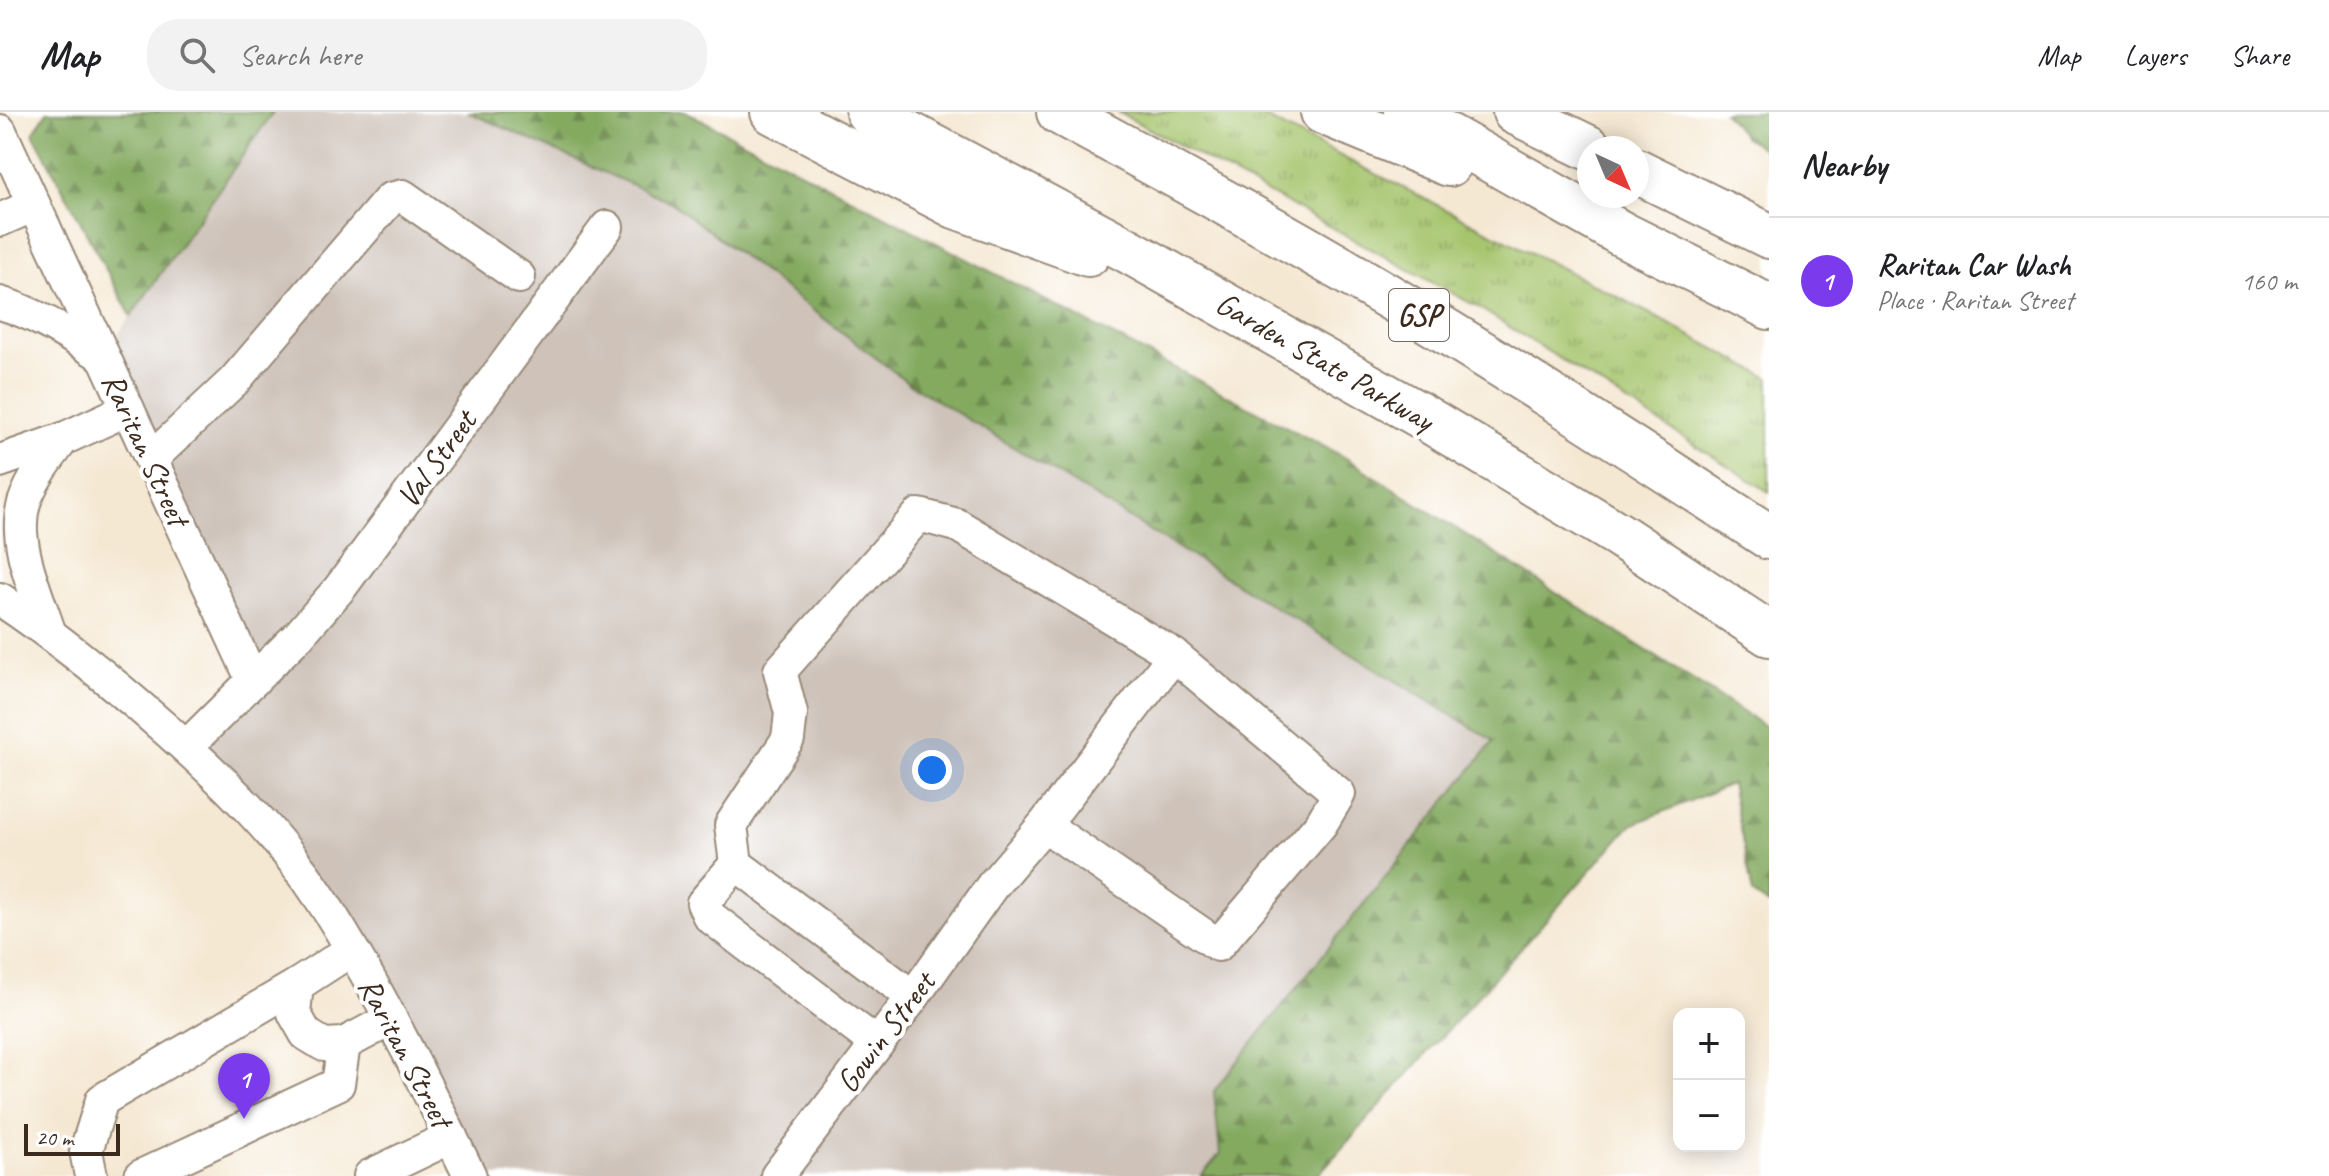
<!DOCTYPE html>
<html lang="en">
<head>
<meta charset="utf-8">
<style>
	body { margin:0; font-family:Caveat,sans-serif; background:#f2f2f2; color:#202124 }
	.controls { position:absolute; right:24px; bottom:24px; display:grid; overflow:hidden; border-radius:16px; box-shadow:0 4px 20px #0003 }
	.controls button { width:72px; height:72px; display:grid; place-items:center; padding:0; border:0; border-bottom:2px solid #e0e0e0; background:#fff; color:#202124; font:40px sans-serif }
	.compass { position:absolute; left:1577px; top:24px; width:72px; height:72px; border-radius:50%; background:#fff; box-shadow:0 4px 20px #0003; rotate:136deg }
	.scale { position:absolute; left:24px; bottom:20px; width:96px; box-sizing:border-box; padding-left:8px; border:4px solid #3b2a1e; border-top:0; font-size:22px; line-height:28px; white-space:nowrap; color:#3b2a1e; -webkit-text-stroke:6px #fff; paint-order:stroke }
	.you { position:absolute; left:932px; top:658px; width:28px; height:28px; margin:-20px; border:6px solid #fff; border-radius:50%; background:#1a73e8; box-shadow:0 0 0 12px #1a73e833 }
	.badge { display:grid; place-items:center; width:52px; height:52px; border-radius:50%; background:#7c3aed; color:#fff; font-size:26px; font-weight:700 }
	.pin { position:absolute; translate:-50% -66px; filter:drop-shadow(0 2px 4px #0008) }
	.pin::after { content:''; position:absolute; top:42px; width:28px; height:24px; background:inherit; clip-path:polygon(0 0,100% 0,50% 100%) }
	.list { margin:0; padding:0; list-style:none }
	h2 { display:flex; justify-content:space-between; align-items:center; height:104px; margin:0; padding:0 32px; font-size:34px }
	h2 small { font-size:26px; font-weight:400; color:#757577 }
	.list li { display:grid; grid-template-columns:52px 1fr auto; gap:24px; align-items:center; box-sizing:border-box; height:128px; padding:0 32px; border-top:2px solid #e0e0e0 }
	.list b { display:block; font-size:30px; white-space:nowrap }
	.list p { margin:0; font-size:26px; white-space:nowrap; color:#757577 }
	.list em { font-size:26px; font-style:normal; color:#757577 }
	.icon { flex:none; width:44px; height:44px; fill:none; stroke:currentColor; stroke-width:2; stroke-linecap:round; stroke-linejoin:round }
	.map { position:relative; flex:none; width:1769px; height:1064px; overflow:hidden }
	header { display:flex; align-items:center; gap:48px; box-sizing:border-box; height:112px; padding:0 40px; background:#fff; border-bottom:2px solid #e0e0e0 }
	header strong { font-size:38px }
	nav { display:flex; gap:44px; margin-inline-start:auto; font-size:28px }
	.search { width:560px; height:72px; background:#f2f2f2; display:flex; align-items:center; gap:20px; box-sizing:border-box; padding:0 28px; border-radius:32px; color:#757577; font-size:30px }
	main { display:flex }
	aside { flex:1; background:#fff }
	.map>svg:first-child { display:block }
	.industrial { fill:#cec2b9 }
	.grass { fill:url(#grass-tufts); stroke:#707846; stroke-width:2 }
	.forest { fill:url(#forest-firs); stroke:#606a3f; stroke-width:2 }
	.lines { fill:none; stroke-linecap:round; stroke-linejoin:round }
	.minor-casing { stroke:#988978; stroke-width:36 }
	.highway-casing { stroke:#988978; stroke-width:48 }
	.minor { stroke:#fff; stroke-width:32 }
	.highway { stroke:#fff; stroke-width:44 }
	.labels { text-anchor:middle; stroke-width:8; stroke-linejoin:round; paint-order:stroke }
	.shield { fill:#fff; stroke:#766a62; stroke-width:2 }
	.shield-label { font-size:30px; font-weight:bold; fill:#3b2a1e }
	.street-label { font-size:32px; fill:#3b2a1e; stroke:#fff }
</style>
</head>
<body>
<header>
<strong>Map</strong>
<div class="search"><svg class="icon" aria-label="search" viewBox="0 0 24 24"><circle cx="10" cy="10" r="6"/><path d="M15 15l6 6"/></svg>Search here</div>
<nav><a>Map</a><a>Layers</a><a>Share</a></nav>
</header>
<main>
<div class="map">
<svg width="1769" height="1064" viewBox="0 0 1769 1064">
	<defs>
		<pattern id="grass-tufts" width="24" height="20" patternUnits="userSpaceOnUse" patternTransform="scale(2)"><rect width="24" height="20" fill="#a6c56d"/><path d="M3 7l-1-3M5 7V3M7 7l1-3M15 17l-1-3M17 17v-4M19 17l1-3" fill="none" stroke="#88a059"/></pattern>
		<pattern id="forest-firs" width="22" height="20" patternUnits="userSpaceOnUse" patternTransform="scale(2)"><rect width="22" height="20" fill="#84aa60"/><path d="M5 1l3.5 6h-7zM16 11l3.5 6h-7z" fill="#6d8b4f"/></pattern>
	</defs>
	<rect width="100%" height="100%" fill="#fff"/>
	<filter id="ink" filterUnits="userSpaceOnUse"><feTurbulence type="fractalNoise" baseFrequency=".0125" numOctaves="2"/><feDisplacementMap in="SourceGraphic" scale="16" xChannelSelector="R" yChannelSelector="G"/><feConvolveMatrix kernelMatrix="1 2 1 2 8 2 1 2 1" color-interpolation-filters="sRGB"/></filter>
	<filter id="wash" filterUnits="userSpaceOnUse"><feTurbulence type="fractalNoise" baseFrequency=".006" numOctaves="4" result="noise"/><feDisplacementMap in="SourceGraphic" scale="32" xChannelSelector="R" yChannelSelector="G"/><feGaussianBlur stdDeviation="1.8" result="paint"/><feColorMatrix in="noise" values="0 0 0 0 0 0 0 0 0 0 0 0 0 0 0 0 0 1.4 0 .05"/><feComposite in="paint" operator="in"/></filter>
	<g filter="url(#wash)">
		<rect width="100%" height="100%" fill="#f5e8d3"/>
		<path class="industrial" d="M273,0H468L671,90L910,272L1495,630L1214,979L1220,1042L1201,1064H470L374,875L186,635L253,568L103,244Z"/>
		<path class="grass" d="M1118,0H1254L1628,190L1769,266V380L1478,195Z"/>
		<g class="forest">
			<path d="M47,0H273L131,204L33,21Z"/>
			<path d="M468,0H687L1346,346L1769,617V793L1753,782L1731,672L1631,713L1317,1064H1201L1220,1042L1214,979L1494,629L910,272L671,90Z"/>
			<path d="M1724,0H1769V41L1745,25Z"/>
		</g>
	</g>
	<g filter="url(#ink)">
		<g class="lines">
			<defs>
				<g id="minor">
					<path d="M0,19L253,569"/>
					<path d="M0,108L34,93"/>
					<path d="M0,191C38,202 70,224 103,244"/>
					<path d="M151,347L234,269L390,87L403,84L519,165"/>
					<path d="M0,349L63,327L128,297"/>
					<path d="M0,487C57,525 110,568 162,614C220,665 278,721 321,787C378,875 424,970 470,1064"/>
					<path d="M49,519C37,482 12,430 24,391C32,367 48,347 63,327"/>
					<path d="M186,635L299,523L340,476L607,115"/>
					<path d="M736,752L703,791L709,804L877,932"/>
					<path d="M297,873L294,901L306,922L324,933L344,932"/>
					<path d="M913,885L736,752L731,713L788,627L791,601L780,559L919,403L957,413L1174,543"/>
					<path d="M91,1064L86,1039L102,988L297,873L351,838"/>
					<path d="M141,1064L338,972L344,932L391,907"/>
					<path d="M370,1064L451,1025"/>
					<path d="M777,1064L913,885L992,774L1044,713L1174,543L1339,682L1321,712L1218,833L1044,713"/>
				</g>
				<g id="highway">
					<path d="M773,0L955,94L1088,142"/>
					<path d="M868,0L1129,139L1425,306L1619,423L1769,522"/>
					<path d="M1059,0C1169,59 1278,119 1386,183C1516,260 1642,343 1769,425"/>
					<path d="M1323,0L1449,52"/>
					<path d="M1406,0L1622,122L1769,195"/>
					<path d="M1515,0L1589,36"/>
					<path d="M1637,59L1769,124"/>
				</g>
			</defs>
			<use href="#minor" class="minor-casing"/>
			<use href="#highway" class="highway-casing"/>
			<use href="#minor" class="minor"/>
			<use href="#highway" class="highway"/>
		</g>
	</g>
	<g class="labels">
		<rect class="shield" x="1389" y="177" width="60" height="52" rx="6"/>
		<g class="shield-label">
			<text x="1419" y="213">GSP</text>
		</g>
		<g class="street-label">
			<text transform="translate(1325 249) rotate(30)" y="11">Garden State Parkway</text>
			<text transform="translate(146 337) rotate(65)" y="11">Raritan Street</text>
			<text transform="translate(436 347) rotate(-54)" y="11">Val Street</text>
			<text transform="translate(885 920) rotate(-53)" y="11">Gowin Street</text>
			<text transform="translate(406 940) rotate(62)" y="11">Raritan Street</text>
		</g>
	</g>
</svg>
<div class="controls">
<button>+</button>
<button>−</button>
</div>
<svg class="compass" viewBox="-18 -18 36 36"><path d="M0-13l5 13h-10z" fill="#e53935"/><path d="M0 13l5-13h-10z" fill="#757577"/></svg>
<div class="scale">20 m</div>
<div class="you"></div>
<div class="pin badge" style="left:244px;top:1007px">1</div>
</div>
<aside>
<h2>Nearby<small></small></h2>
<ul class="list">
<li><span class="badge">1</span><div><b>Raritan Car Wash</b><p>Place · Raritan Street</p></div><em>160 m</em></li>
</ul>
</aside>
</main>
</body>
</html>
